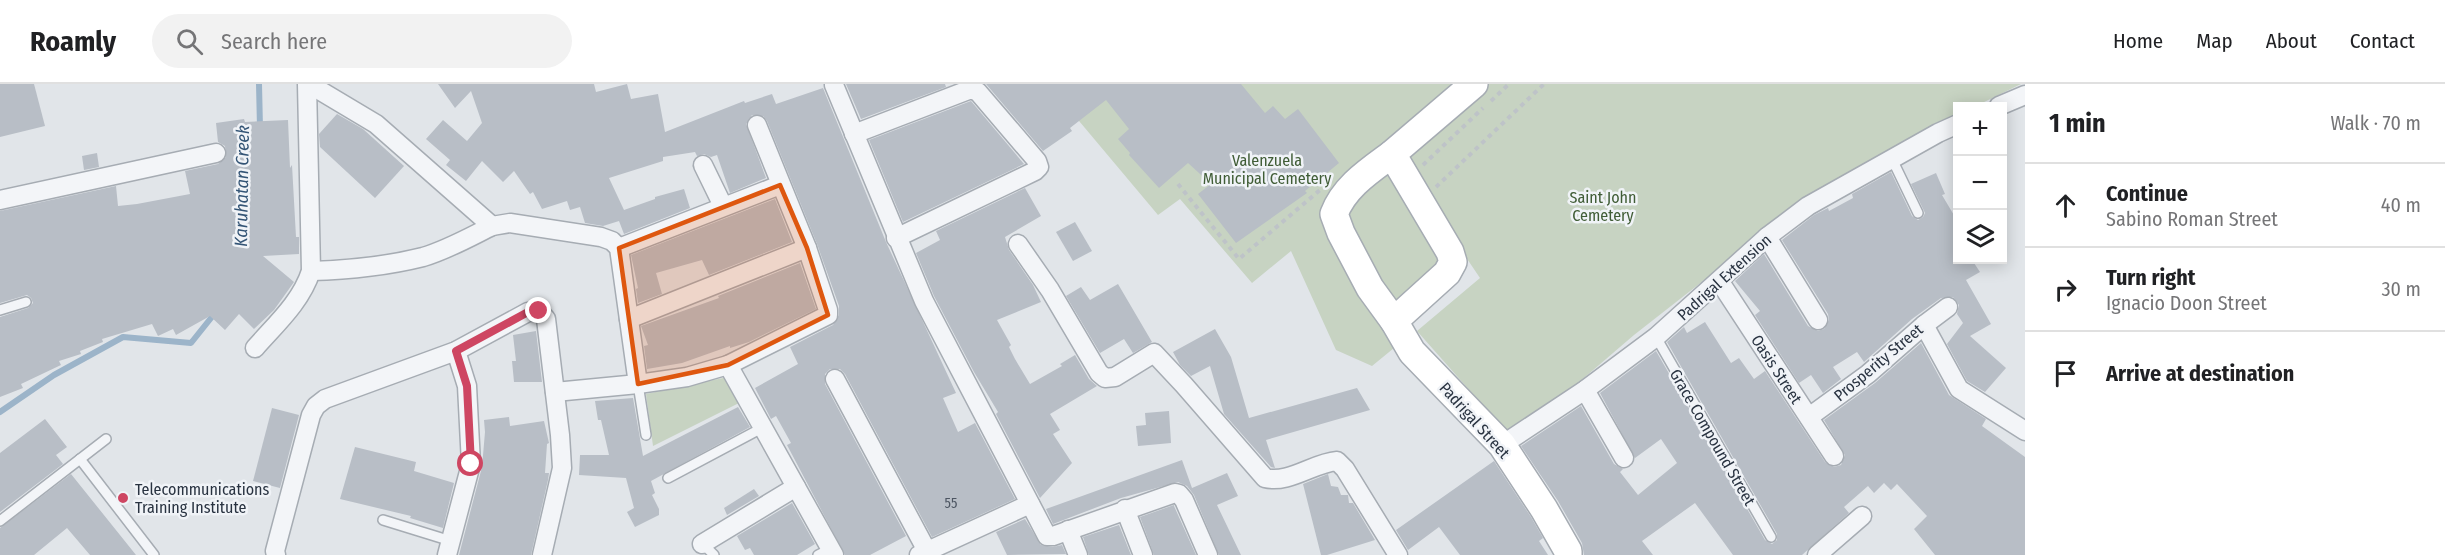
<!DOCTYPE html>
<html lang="en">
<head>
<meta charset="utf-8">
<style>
	body { margin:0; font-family:"Fira Sans Condensed",sans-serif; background:#f2f2f2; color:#202124 }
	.controls { position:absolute; right:18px; top:18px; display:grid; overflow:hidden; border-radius:0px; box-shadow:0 3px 15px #0003 }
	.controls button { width:54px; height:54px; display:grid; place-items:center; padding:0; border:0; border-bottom:2px solid #e0e0e0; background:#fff; color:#202124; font:30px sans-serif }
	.stop { position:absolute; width:18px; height:18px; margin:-14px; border:4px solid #ce4662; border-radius:50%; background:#fff }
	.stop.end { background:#ce4662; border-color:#fff; box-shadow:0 2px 6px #0008 }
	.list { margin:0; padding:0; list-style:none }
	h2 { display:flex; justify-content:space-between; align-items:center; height:78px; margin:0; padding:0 24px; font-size:26px }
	h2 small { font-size:20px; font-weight:400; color:#757577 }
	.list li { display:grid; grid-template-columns:39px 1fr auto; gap:18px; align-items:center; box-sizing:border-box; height:84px; padding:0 24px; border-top:2px solid #e0e0e0 }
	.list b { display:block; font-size:22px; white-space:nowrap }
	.list p { margin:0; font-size:20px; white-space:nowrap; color:#757577 }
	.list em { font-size:20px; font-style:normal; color:#757577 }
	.icon { flex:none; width:33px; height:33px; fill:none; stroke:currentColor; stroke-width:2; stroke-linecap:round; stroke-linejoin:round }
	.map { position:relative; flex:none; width:2025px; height:471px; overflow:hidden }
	header { display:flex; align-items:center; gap:36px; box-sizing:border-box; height:84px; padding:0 30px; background:#fff; border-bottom:2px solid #e0e0e0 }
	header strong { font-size:28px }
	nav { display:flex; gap:33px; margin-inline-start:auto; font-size:21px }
	.search { width:420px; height:54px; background:#f2f2f2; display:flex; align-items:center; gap:15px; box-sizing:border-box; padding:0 21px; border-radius:33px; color:#757577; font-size:22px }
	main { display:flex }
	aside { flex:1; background:#fff }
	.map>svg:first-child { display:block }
	.green { fill:#c7d3c2 }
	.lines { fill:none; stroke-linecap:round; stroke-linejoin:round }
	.stream { stroke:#9cb4c9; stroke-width:6 }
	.building { fill:#b8bec6 }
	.lane-casing { stroke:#a6acb3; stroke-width:12 }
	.street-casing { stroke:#a6acb3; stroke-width:21 }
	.secondary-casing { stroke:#a6acb3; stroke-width:30 }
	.path { stroke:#bec3c8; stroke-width:4; stroke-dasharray:4.5 4.5; stroke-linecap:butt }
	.lane { stroke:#f3f5f8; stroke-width:9 }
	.street { stroke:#f3f5f8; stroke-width:18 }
	.secondary { stroke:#fff; stroke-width:27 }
	.route { stroke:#ce4662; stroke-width:8 }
	.marked { fill:#de570f; fill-opacity:0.2; stroke:#de570f; stroke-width:4.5; stroke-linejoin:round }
	.poi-dot { fill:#ce4662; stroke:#f0f3f7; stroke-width:2 }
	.labels { text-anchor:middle; stroke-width:5; stroke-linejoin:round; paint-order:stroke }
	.number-label { font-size:14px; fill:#4d5662 }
	.park-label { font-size:16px; fill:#405d36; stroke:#f0f3f7 }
	.street-label { font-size:16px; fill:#293341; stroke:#f0f3f7 }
	.poi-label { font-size:16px; fill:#293341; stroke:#f0f3f7; text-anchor:start }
	.water-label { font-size:18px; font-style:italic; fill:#335475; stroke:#f0f3f7 }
</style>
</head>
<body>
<header>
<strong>Roamly</strong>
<div class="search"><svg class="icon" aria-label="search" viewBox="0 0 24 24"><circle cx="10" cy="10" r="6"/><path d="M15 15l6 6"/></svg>Search here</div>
<nav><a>Home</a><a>Map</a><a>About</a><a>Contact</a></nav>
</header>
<main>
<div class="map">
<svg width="2025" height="471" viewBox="0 0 2025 471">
	<rect width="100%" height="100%" fill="#e1e5e9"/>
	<g class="green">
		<path d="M1048,0H1462L1386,72L1441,160L1440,181L1394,264L1372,282L1336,266L1291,167L1252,199L1180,115L1158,131Z"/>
		<path d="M1481,0H2021L1976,22H1958L1957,31L1740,168L1634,251L1578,299L1510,352L1417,247L1480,194L1401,77Z"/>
		<path d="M728,293L739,319L653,362L646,310Z"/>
	</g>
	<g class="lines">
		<g class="stream">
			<path d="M259,0L260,44"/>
			<path d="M0,328L54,291L123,253L191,259L215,229"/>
		</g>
	</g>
	<g class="building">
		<path d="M0,0H34L45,42L0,53Z"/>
		<path d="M438,0H594L596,8L627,0L631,15L658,10L665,48L744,17L745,19L772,10L776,20L823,4L886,158L956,309L943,314L958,348L975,339L1015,415L932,453L845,290L840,285H830L825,290V300L906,452L870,471H845L787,361L791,359L776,332L771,335L755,304L798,280L790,263L833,241L839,231V222L817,160L767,37L763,32L752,31L746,40L766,94L730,109L717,71L711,73L704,70L697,72L695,68L663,73V77L609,94L624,126L655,115V113L684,105L690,124L624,150L619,137L603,142L585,139L580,123L570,126L567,117L542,125L533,108L530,110L514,87L503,98L482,77L466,97L446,81L450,76L426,55L443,36L467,57L482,39L471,7L455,24Z"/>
		<path d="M846,0H945L946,3L861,35Z"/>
		<path d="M986,0H1241L1265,29L1273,22L1285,35L1298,25L1339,79L1305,107L1307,109L1236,159L1198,110L1211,100L1188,79L1159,104L1129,71L1130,69L1118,55L1129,45L1106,16L1070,44L1072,47L1043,67Z"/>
		<path d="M971,17L1024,80L903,138L869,56Z"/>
		<path d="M337,30L363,45L404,82L375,114L320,63L319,50Z"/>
		<path d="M244,35L245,38L288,36L290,84L292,81L296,153H299V170L263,172L294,198L274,226L254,245L239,230L225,246L210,232L176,251L173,245L158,252L152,240L102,255L103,258L80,267L81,270L59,277L61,281L21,300L23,304L0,313V233L28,224L33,219L31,214L27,211L0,219V127L116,102L118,122L137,120L190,110L185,87L218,80L226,73L225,62L218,58L216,39Z"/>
		<path d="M97,69L99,83L84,86L82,72Z"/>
		<path d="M1891,88L1912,132L1918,136L1923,133L1925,129L1911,100L1936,89L1945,110L1942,111L1958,138V176H1972L1980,188L1966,196L1991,240L1970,252L2006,284L1985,308L1967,297L1947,260L1963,239L1957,230L1959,221L1953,213L1941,214L1912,235L1864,278L1857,268L1833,283L1841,295L1823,309L1811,291L1799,299L1755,231L1760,227L1735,197L1764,170L1808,242L1818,247L1824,245L1829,236L1828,230L1782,156L1814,131L1828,124L1829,127L1853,114L1852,110Z"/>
		<path d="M1025,104L1041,132L1005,153L1009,166L1033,201L1041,218L997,236L1011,261L1009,263L1015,275L1030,300L1062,282L1060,280L1075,271L1089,295L1097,302L1050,330L1060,346L1053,350L1072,379L1040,414L996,330L998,328L974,288L934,212L916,169L940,156L936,147Z"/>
		<path d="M775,115L792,158L709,191L702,176L656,189L662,210L638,219L636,205L638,204L631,171Z"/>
		<path d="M1075,138L1092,167L1073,177L1056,148Z"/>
		<path d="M800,179L816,225L749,258L730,264V262L682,279L647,285L644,262L648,261L641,242L719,214L718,212Z"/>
		<path d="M1118,200L1152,258L1133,269L1124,255L1100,269L1066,212L1081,203L1090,216Z"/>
		<path d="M1705,238L1731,279L1739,274L1754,295L1765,287L1825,378L1834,383L1841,381L1845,371L1824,336L1875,299L1921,259L1949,311L1986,335L1982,342L2025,373V471H1935L1914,445L1927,432L1897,400L1891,406L1884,399L1874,409L1868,402L1844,423L1849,429L1802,471H1733L1695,419L1642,457L1653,471H1584L1582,459L1558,417L1521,362L1581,322L1614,380L1623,385L1620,388L1638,411L1677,379L1661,355L1635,374L1600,309L1656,267L1765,456L1772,460L1777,456V450L1667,258L1684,243L1687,249Z"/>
		<path d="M1215,245L1231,273L1249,334L1357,304L1370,326L1266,356L1275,384L1271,383L1224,330L1210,282L1191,292L1180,281L1173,268Z"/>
		<path d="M536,247L542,298H514L512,277H516L513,251Z"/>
		<path d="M633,314L643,372L738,323L750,343L651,397L655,409L652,411L659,425V431L635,443L627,428L634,424L626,394L579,391L580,371H609L601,336H598L595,317Z"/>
		<path d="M272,324L299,331L280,404L253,397Z"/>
		<path d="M1169,327L1171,359L1138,362L1136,342L1146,341L1145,329Z"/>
		<path d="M509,333L510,342L544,337L549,359L547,360L545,389H549L548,396L531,471H459L482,383L485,348L484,336Z"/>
		<path d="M45,335L67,363L56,371L63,380L0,428V369Z"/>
		<path d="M355,363L416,378L414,387L454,399L443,444L410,434L411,432L340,415Z"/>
		<path d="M1182,376L1192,404L1227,389L1238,412L1217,421L1241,471H1219L1194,411L1187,402L1178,398L1121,414L1053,440L1046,425Z"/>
		<path d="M1494,377L1531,433L1543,454L1539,457L1548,471H1460L1439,443L1408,466L1396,446Z"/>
		<path d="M71,390L136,471H90L67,444L34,471H0V444Z"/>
		<path d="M1328,390L1331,402L1338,403L1341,411H1348L1349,419H1353L1375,456L1327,471H1321L1303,400Z"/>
		<path d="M754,405L759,412L727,431L724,424Z"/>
		<path d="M792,419L815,460L797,471H754L750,464L745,466L737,452Z"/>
		<path d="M1174,421V422L1196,471H1154L1140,433Z"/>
		<path d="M1025,435L1041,461L1053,463L1062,461L1066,470L1007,471L996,448Z"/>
		<path d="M1119,441L1131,471H1089L1083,453Z"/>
	</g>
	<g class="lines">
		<defs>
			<g id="lane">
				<path d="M1892,75L1918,129"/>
				<path d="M0,226L26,218"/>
				<path d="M1656,253L1771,453"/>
				<path d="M638,300L646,351"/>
				<path d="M80,375L154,471"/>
				<path d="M668,394L762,344"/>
				<path d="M383,436L451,457"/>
				<path d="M0,437L106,355"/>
				<path d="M701,458L714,471"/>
				<path d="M818,471L830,465"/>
			</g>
			<g id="street">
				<path d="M309,0L376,40L492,142L510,139L601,153L612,157L619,164L638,300"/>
				<path d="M834,1L924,217L1047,452H1053L1175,409L1179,410L1184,416L1208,471"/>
				<path d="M1999,22L2025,11"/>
				<path d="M854,50L971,5L978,8L1037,77L1039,83L1035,87L896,154"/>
				<path d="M703,81L723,122"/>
				<path d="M0,116L216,69"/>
				<path d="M1767,153L1818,236"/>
				<path d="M1018,160L1050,206L1099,289L1105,294L1115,293L1154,269L1184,301L1265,394C1289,400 1313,379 1337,377L1345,385L1398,471"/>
				<path d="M619,164L780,101"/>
				<path d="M311,187C347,186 387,182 423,173C447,166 470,153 492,142"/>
				<path d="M1720,198L1834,372"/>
				<path d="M629,235L807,164"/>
				<path d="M1924,241L1959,305L2025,347"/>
				<path d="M255,264C276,240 301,218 311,187L307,0"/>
				<path d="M728,281L834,471"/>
				<path d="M835,295L927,467"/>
				<path d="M1585,306L1624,374"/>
				<path d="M555,308L638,300L687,293L728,281L828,231V226L807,164L757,41"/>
				<path d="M1809,333L1868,290L1924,241L1948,223"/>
				<path d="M1502,361L1585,306L1656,253L1767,153L1808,122L1938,49L1958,40"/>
				<path d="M1125,425L1143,471"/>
				<path d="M1068,446L1078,471"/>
				<path d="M702,460L796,403"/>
				<path d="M276,471L275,467L311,331L316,322L325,315L456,267L528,228L539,227L546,235L560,351L562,384L542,471"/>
				<path d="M447,471L471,380L467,302L456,267"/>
				<path d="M919,471L1030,420"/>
				<path d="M1817,471L1862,432"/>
			</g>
			<g id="secondary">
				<path d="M1392,70C1369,87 1344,103 1334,130L1341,149L1370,204L1394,237L1412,268L1502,361L1544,425L1568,467V471"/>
				<path d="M1394,237L1447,189L1453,178L1450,168L1392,70L1474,0"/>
			</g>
		</defs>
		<use href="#lane" class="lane-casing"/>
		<use href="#street" class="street-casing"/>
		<use href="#secondary" class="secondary-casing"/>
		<g class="path">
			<path d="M1491,17L1509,0"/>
			<path d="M1423,81L1483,24"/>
			<path d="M1178,100L1239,175L1320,106"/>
			<path d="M1436,103L1544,0"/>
		</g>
		<use href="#lane" class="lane"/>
		<use href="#street" class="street"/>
		<use href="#secondary" class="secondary"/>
	</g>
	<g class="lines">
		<path class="route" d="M471,380L467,302L456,267L528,228L539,227"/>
	</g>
	<path class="marked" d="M780,101L807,164L828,231L728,281L638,300L619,164Z"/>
	<circle class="poi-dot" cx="123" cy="414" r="6"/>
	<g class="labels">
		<g class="number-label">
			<text x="951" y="424">55</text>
		</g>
		<g class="park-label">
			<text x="1267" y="82">Valenzuela<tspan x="1267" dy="18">Municipal Cemetery</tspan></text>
			<text x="1603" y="119">Saint John<tspan x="1603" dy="18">Cemetery</tspan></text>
		</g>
		<g class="street-label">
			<text transform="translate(1724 193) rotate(-42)" y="6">Padrigal Extension</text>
			<text transform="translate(1878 278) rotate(-40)" y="6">Prosperity Street</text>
			<text transform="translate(1777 285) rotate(57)" y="6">Oasis Street</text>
			<text transform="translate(1475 336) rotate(48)" y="6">Padrigal Street</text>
			<text transform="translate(1713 353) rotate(60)" y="6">Grace Compound Street</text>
		</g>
		<g class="poi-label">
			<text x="135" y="411">Telecommunications<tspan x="135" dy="18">Training Institute</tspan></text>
		</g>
		<g class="water-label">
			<text transform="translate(242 102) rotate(-89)" y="6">Karuhatan Creek</text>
		</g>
	</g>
</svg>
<div class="controls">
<button>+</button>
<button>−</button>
<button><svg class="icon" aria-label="layers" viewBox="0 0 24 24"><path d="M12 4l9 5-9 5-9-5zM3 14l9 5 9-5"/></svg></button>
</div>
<div class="stop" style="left:471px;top:380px"></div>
<div class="stop end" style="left:539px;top:227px"></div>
</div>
<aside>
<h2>1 min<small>Walk · 70 m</small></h2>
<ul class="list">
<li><svg class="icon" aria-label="ahead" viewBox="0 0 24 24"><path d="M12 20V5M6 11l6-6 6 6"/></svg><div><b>Continue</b><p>Sabino Roman Street</p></div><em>40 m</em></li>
<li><svg class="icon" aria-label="right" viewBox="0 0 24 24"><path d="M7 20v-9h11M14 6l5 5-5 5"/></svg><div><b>Turn right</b><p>Ignacio Doon Street</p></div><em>30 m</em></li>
<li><svg class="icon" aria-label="arrive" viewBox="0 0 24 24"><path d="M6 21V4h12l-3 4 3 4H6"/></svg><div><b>Arrive at destination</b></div></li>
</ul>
</aside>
</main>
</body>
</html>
